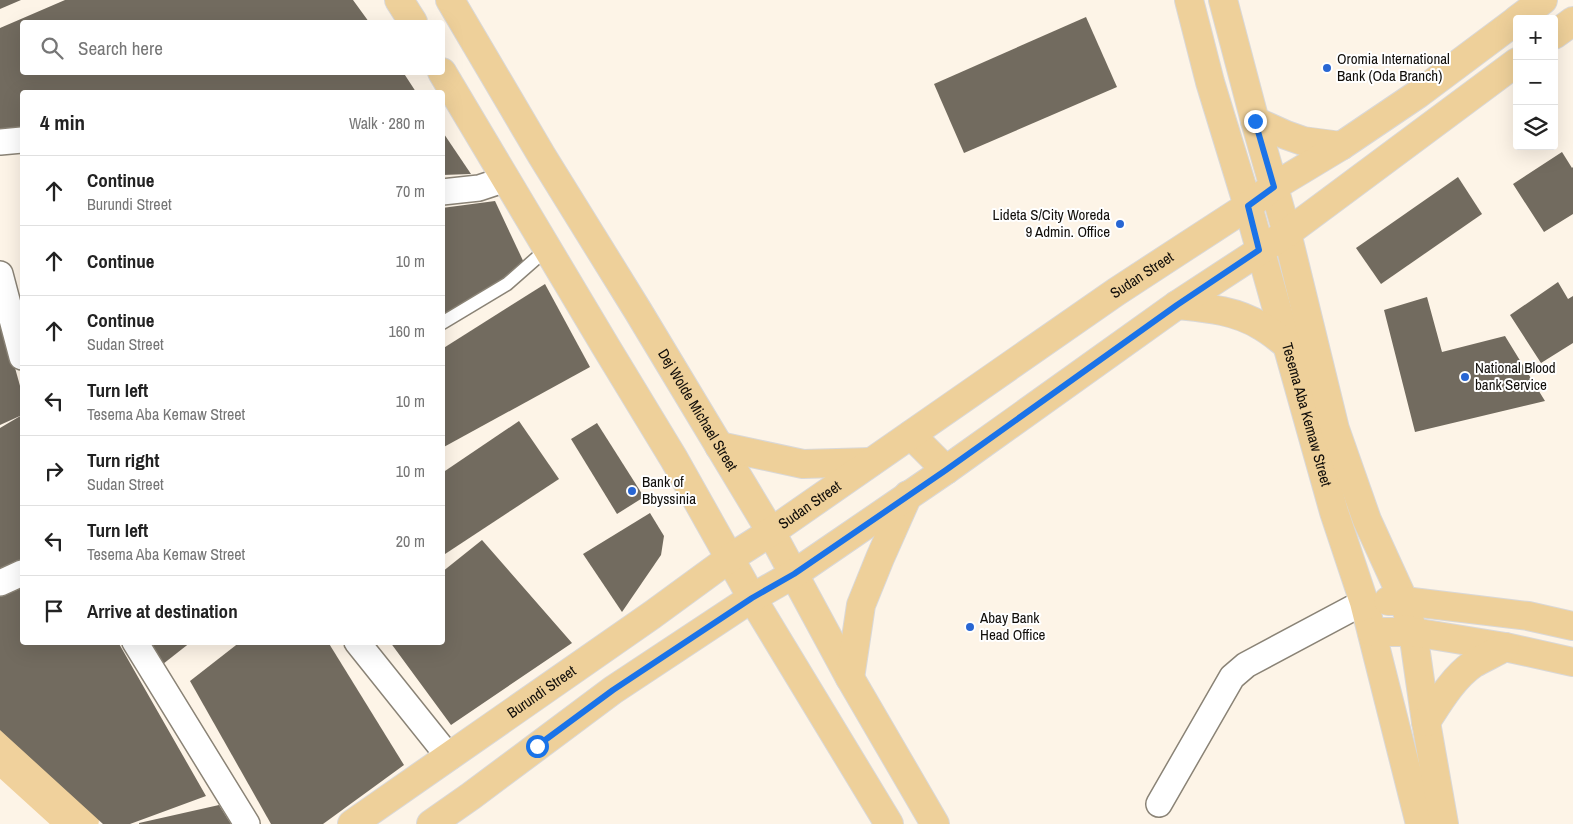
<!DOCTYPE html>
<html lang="en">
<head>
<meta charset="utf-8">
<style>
	body { margin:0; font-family:"Archivo Narrow",sans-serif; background:#f2f2f2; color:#222 }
	.controls { position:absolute; right:15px; top:15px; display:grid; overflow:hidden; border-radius:5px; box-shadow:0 5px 20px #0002 }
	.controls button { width:45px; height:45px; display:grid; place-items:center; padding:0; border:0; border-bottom:1px solid #e0e0e0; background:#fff; color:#222; font:25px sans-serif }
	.stop { position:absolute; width:15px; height:15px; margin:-11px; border:4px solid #1a73e8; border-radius:50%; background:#fff }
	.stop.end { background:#1a73e8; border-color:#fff; box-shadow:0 1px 5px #0008 }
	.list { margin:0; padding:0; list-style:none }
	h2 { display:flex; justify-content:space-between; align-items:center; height:65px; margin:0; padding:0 20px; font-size:21px }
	h2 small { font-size:16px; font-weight:400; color:#767676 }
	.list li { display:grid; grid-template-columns:32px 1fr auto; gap:15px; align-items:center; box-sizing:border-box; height:70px; padding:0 20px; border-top:1px solid #e0e0e0 }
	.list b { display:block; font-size:19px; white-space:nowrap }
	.list p { margin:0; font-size:16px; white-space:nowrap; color:#767676 }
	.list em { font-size:16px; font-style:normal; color:#767676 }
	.icon { flex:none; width:28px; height:28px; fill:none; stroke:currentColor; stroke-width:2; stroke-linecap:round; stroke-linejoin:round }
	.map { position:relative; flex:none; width:1573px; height:824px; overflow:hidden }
	.search { position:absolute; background:#fff; box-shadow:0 5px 20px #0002; left:20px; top:20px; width:425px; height:55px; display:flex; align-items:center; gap:12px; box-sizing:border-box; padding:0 18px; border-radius:5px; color:#767676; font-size:19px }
	.panel { position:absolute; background:#fff; box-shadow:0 5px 20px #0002; left:20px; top:90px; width:425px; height:555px; border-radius:5px }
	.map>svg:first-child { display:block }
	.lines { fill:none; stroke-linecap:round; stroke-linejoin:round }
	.river { stroke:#f0d19c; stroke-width:44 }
	.building { fill:#726b5f }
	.lane-casing { stroke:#8a8376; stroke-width:15 }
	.street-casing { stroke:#8a8376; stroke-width:28 }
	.primary-casing { stroke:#d9d8d8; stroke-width:30 }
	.lane { stroke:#fff; stroke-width:12 }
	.street { stroke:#fff; stroke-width:25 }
	.primary { stroke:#eed09a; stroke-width:28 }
	.route { stroke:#1a73e8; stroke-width:6 }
	.poi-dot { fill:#2866d3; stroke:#fff; stroke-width:2 }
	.labels { text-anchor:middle; stroke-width:4; stroke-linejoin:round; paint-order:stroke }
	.poi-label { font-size:15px; fill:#110e0a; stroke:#fff; text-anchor:start }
	.street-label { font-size:15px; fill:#110e0a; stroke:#fff }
</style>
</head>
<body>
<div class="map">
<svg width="1573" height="824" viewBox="0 0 1573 824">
	<rect width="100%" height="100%" fill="#fdf4e7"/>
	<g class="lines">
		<path class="river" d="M0,749L77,819L75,824"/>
	</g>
	<g class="building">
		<path d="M0,0H21L0,9Z"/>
		<path d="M65,0H353L369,22H22V72H403L416,92H22V140L0,134V28Z"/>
		<path d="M1086,17L1117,87L964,153L934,84Z"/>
		<path d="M442,131L471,174L442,175Z"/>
		<path d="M1562,152L1572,168L1573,167V214L1544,232L1513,184Z"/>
		<path d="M1458,177L1482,214L1381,284L1356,248Z"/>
		<path d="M495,201L526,267L442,318V208Z"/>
		<path d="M1558,282L1568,299L1573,296V343L1541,363L1510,315Z"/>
		<path d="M545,284L590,367L442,448V349Z"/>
		<path d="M1427,297L1442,352L1505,336L1545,401L1415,432L1384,310Z"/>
		<path d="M0,314L22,393V415L0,425Z"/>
		<path d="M22,415V570L0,578V428Z"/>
		<path d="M519,421L559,479L442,556V473Z"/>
		<path d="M597,423L644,497L617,514L571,439Z"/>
		<path d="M650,513L664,536L661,555L622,612L583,554Z"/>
		<path d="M482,540L572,643L451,725L390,642H442V572Z"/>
		<path d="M22,588V642H118L206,796L130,824H103L0,730V597Z"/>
		<path d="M151,642H191L163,664Z"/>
		<path d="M240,642H328L404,765L323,824H271L190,681Z"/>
		<path d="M219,805L231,824H139V823Z"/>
	</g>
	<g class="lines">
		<defs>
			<path id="lane" d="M442,323L507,284L548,248"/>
			<g id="street">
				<path d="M0,142L22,140"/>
				<path d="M442,192L479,188L506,179"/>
				<path d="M0,274L22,357"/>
				<path d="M0,583L22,573"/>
				<path d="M135,642L247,824"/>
				<path d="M357,642L449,757"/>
				<path d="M1159,804L1232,677L1246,665L1364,602"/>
			</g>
			<g id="primary">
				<path d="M399,0L413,22"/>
				<path id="s1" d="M450,0L542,156L638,311L771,532L850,678L935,824"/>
				<path id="s2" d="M1189,0L1210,82L1248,206L1334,512L1364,602L1420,824"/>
				<path d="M1223,0L1255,121L1287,233L1335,429L1367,520L1404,601L1413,632L1426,722L1444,824"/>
				<path d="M1518,19L1543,0"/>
				<path d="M1554,35L1573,21"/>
				<path d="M442,72L606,347L674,459L752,598L889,824"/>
				<path d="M1255,121L1286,135L1303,141L1341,146"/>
				<path d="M1177,305C1206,308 1235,310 1261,326C1270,331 1278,338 1286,344"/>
				<path d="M911,435L946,470"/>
				<path d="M719,446L803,464L871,462"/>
				<path d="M1388,601H1404L1528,616L1573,626"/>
				<path d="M1372,632H1413L1505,647L1573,662"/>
				<path d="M850,678L861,605L880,558L908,495"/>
				<path d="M1426,722C1439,702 1453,678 1473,664C1483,658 1495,653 1505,647"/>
				<path id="s3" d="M352,824L652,615L730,558L771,532L1116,292L1188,245L1248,206L1273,187L1341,146L1418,94L1517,20"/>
				<path d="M431,824L471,796L613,690L752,598L794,574L946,470L1177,305L1287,233L1517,62"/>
			</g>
		</defs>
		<use href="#lane" class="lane-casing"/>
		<use href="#street" class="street-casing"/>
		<use href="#primary" class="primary-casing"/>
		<use href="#lane" class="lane"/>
		<use href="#street" class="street"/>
		<use href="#primary" class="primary"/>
	</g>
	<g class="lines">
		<path class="route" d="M537,746L613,690L752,598L794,574L946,470L1177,305L1259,250L1248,206L1274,187L1255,121"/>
	</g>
	<g class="poi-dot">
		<circle cx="1327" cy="68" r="5"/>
		<circle cx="1120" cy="224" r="5"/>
		<circle cx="1465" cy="377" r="5"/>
		<circle cx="632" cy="491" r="5"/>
		<circle cx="970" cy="627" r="5"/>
	</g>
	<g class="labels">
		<g class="poi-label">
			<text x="1337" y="64">Oromia International<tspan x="1337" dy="17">Bank (Oda Branch)</tspan></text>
			<text x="1110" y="220" text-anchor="end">Lideta S/City Woreda<tspan x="1110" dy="17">9 Admin. Office</tspan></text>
			<text x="1475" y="373">National Blood<tspan x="1475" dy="17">bank Service</tspan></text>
			<text x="642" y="487">Bank of<tspan x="642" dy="17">Bbyssinia</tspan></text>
			<text x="980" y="623">Abay Bank<tspan x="980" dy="17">Head Office</tspan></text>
		</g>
		<g class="street-label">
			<text dy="5" stroke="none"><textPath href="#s3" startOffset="962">Sudan Street</textPath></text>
			<text dy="5" stroke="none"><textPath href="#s1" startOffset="479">Dej Wolde Michael Street</textPath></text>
			<text dy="5" stroke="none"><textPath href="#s2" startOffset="431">Tesema Aba Kemaw Street</textPath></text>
			<text dy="5" stroke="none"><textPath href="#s3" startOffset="558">Sudan Street</textPath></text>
			<text dy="5" stroke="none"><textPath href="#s3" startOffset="231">Burundi Street</textPath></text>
		</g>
	</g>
</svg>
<div class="controls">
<button>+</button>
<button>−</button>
<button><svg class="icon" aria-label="layers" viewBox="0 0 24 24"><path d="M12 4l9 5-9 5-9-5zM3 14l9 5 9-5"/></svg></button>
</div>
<div class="stop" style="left:537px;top:746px"></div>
<div class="stop end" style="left:1255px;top:121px"></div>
<div class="search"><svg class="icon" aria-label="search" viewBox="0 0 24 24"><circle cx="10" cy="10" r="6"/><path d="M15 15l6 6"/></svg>Search here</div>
<section class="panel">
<h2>4 min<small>Walk · 280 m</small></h2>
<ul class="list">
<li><svg class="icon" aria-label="ahead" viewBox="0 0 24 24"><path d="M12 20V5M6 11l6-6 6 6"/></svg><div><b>Continue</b><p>Burundi Street</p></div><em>70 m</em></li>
<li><svg class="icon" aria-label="ahead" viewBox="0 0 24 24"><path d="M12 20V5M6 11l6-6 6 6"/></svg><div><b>Continue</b></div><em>10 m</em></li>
<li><svg class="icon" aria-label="ahead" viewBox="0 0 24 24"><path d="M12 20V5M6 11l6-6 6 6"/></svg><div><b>Continue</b><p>Sudan Street</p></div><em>160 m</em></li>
<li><svg class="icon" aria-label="left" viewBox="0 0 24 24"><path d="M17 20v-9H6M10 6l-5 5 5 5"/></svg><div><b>Turn left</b><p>Tesema Aba Kemaw Street</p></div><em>10 m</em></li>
<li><svg class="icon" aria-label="right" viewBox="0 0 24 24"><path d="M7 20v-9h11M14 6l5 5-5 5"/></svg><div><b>Turn right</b><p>Sudan Street</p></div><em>10 m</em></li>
<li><svg class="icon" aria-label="left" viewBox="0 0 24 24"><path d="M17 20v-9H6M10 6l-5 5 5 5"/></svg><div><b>Turn left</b><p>Tesema Aba Kemaw Street</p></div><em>20 m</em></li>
<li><svg class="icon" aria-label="arrive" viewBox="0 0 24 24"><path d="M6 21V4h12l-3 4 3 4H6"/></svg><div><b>Arrive at destination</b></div></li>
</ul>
</section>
</div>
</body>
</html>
